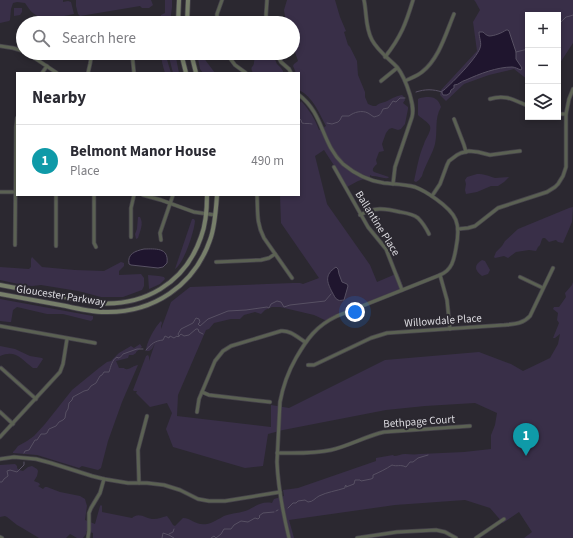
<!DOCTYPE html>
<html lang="en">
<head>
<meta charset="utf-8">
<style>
	body { margin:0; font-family:"Source Sans 3",sans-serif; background:#f7f7f7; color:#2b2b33 }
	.controls { position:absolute; right:12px; top:12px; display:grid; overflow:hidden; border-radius:0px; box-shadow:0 2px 6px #0003 }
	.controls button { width:36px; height:36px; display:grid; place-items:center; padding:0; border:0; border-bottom:1px solid #e1e1e2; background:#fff; color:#2b2b33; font:20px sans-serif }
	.you { position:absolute; left:355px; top:312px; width:14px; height:14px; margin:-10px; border:3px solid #fff; border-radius:50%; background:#1a73e8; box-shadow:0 0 0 6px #1a73e833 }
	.badge { display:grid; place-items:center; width:26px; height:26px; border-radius:50%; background:#5d7333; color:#fff; font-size:13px; font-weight:700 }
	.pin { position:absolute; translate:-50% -33px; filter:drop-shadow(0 1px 2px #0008) }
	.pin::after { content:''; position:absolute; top:21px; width:14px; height:12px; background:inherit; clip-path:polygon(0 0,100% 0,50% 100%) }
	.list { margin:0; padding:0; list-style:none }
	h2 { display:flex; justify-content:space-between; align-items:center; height:52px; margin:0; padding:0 16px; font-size:17px }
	h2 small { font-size:13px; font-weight:400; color:#7c7c81 }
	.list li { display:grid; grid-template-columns:26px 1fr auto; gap:12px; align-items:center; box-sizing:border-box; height:72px; padding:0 16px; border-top:1px solid #e1e1e2 }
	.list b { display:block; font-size:15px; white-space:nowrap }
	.list p { margin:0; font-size:13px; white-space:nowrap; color:#7c7c81 }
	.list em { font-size:13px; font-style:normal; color:#7c7c81 }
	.icon { flex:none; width:22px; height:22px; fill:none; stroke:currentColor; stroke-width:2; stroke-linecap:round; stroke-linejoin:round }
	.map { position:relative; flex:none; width:573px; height:538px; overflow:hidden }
	.search { position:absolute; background:#fff; box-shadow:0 2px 6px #0003; left:16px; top:16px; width:284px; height:44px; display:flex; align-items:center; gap:10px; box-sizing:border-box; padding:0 14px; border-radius:22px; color:#7c7c81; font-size:15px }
	.panel { position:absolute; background:#fff; box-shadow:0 2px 6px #0003; left:16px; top:72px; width:284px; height:124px; border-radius:0px }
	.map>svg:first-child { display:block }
	.green { fill:#392f48 }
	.water { fill:#1f152e; stroke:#575063 }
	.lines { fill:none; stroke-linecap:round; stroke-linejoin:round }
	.stream { stroke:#575063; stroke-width:1 }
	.minor-casing { stroke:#47444c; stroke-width:4.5 }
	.secondary-casing { stroke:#47444c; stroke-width:5.5 }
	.minor { stroke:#5b6153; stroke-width:3 }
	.secondary { stroke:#777f6a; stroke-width:4 }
	.labels { text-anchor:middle; stroke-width:4; stroke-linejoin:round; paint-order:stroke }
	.street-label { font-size:11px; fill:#dbdadf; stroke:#2b2830 }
</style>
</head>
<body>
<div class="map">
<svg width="573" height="538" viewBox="0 0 573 538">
	<rect width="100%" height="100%" fill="#2b2830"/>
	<g class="green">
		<path d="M0,0H63V2L68,1L71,2L74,14C62,16 44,23 33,13C30,11 28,7 25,3L17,2L13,3L11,9L10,20L9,21L0,23Z"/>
		<path d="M76,0H151L153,5L149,8H142L140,6L80,16L78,14L76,6Z"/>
		<path d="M165,0H172V7L170,23H161L160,18L161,15L165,13Z"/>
		<path d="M287,0H335L340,17L346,31L344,32L348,45L350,47L357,61L358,75L365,92V97L368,104L373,106H376C380,102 384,103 389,100C393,98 396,96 402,95L404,97L405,100L403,103L408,107V109L405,124L401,129L398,130L392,128L389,129L386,133L382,144L384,151L379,152L376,160L377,164C375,166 372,168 373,171L374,172L389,177L388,178C383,179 378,176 372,176L370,175V177L358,181L347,187L335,167L324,150L315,156L327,204L370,265L377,282L398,273L405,291L335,319L329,322L314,315L280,307H272L265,310L261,314L255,312L244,315L240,319H231L214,323L209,329L206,330L178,395L177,416L271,427V405L289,408L385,360L479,352L511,364L523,371L550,358L558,344L560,334L555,338H553L559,323L557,320L558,313L553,309L554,307H559L566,297L565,293L572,285L573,282V538H524L532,532L519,512L503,523L490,508L465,500L395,505L289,520L294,538H93V533L86,531V534L83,538H77L72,535L70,534L66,538H39L24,529L17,525L7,517L5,516L0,517V465L15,464L17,466V468L19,470L23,471L28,467L32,466L37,469L38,471L37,476L34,481L39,483L40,485L38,486L43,489L45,487H47L60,492L80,496L85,499L87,506L85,520L95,524L100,506L101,505L102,506V512L132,518C139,511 146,519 154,519C158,519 162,517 167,516L170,520L173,525L175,526L183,518C192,518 195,526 207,524C213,523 218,519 224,516C232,513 241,513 248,510C256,506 262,501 272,503L274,499L284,496L283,490L298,488L376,461V458L393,455L394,456C398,456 401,454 405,454C410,454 414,455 420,454L464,452L491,449V435L495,425L497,413L475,403L425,406L386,410L283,430L268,434L263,466L245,468L173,447L166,429L172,413L167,403L150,407L136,393L137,391H134L133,390L146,356L148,355L149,357V361L155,343L152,349L149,351H146C146,343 155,327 161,321L162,323L161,326V329L171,302L190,287L293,283H300L303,284L319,278L281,223L280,195H299V101L300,103L301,101L302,102C310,111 315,119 319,130L326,126C319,113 313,97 299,90V73H296L293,66L294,64L298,61L293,46V23H286L284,10Z"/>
		<path d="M474,0H573V43L558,66V15H528V80L514,69L489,75L464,84L446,101L440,95L441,90L477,51L473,22L480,10L475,1Z"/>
		<path d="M14,8H22V12L20,15L14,16Z"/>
		<path d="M161,53H165L171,73H165C163,66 161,60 161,53Z"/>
		<path d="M168,53H175L179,73H173Z"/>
		<path d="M197,53H200L215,73H203L200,69Z"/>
		<path d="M252,53H258C262,57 266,55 271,54L273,55L277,64L281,68L283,71V73H253C249,66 254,68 254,62C255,59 253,56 252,53Z"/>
		<path d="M426,97C434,97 438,98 441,107C434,119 438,131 435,144C433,153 425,165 422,176L419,180L416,182L414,181C417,168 419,155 424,144C425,139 432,131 430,126C428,122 421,118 418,115V99L420,98Z"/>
		<path d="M477,174C485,174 488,176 495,178C500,178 504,177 509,177L504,182L498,186H491L477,192L466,194L465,190L466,184L465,180L467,177Z"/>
		<path d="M573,207L572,222L563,243L558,242L556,240L549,242L545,238H543L542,239L540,245L538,247L536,251L529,250L516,252L508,258L504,256L495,258L494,257L496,252L502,246L505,241L518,229L569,208Z"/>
		<path d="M138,217H140C144,224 140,231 138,238L136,239L135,234L137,229Z"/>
		<path d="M192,219H194L195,221C194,232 184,263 175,269Z"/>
		<path d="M32,257L42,267L75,270L104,271L121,262L124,263V266L119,271V275L141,274L144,278V286L142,290L123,297H101L78,291L41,285L32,286L23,285L0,280V267L29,269L31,267V259Z"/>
		<path d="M482,260L485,261L490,270L488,274L482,276C475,271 473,265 482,260Z"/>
		<path d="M148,275L159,276L164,277L165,279L160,284L149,289Z"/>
		<path d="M0,299L93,316V319L91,321L63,314H47L17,307L13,310L11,322H9L0,321Z"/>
		<path d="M140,344L142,347L136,352V353L133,355H129L128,358L116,361L119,368H124L125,369C130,370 134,365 138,365L122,402L108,441L101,468L98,470L82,466L79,468L37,455L13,453V452L15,450L18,446L27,441L34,436L45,424L72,390L99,368L107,362L111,361L119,353L131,346L134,348Z"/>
		<path d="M0,346L15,349L30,356L42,358L43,359L37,368H33C22,360 16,349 0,356Z"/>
	</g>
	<g class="water">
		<path d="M506,30H508L509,31L516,52V59L522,68L521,70C518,69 515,67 512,67C497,67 479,74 466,80C461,81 459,85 454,85V88L451,90L450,93L447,95H443L442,93V91L444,90C453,82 476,59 480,48C482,43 479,38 479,32H483C485,34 486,35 489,36C494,36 502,33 506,30Z"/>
		<path d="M144,249C155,249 169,247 167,263L163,267L158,268L131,265L129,264C127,254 135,251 144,249Z"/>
		<path d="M336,267L338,269L339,274L342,282L347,284L348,286L344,300C342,300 340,301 338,300C335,299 334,295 332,292C327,282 324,275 336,267Z"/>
	</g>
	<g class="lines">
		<g class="stream">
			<path d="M558,25L566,17L570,16L573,15"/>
			<path d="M516,52L528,49"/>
			<path d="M416,92C425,89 433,89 442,92"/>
			<path d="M299,118L301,120L302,123C305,124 309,123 312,124"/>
			<path d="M327,123L332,124L338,122L340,120L342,116H349C354,112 362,110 368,113C370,114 372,116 374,117C381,115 380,115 383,109L388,108L393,101L396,102L400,98H405"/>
			<path d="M179,336L178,334L181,329L193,323L196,318L199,319L200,322L198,324L200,326L208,319L228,311L246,310L267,307L269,308L271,304L277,301L281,302L284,307L290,305L325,301L331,294"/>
			<path d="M146,350C152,343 155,341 163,340L165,336L169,338L170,336L174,338L177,336L178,337L181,334L184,336L189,335L196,329H198L199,332L203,334"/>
			<path d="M24,453L25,451L29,450L35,440H37L41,434H45L47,433L49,429L56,426L59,422L63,420L65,418L66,412L68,409L69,403L72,400L73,397L84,391L88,390L91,386L96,383L100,376L102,375L104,372H109C111,366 112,360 117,357L118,358C122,357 121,356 123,354L137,349H143"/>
			<path d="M0,482H2L4,479L8,476L7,471L10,470L17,472L24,465V462"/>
			<path d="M288,508L293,503H296L298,501L305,500L308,502C313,502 315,498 319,496C327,492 336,491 345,488V486L346,485V487L354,484L355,480H360L361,481L371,479L373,478V475C380,472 386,469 392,465C397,467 400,464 406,467L410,462H413L418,458L428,455"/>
			<path d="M276,511L278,510"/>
			<path d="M169,534L173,532L174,529"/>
			<path d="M162,538L163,533L169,535L174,538"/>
			<path d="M211,538L214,536L216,538"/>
			<path d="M216,538L221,534L224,529H231L234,525L241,521L248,522L255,518L258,519L260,517L259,516L263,513L274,512"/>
		</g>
		<defs>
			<g id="minor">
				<path d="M364,0C367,14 365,27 372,40C378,51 388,58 397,67C404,76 407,85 410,95C412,103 414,109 412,117L395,167L393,184"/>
				<path d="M217,23V14L222,0"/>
				<path d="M267,23L266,15L267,0"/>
				<path d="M0,46L13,48L23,51"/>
				<path d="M27,53L57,73"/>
				<path d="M132,53L134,73"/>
				<path d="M226,53L235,65L246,73"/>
				<path d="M276,53L281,62L289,69L291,73"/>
				<path d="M385,57C401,37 406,23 413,0"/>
				<path d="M42,73L47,66"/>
				<path d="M88,73L90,64L92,53"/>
				<path d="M381,81L397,68"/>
				<path d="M405,81C411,78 417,76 422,72C439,59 446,33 454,14"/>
				<path d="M490,99C505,94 514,100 528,106"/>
				<path d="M558,114H566"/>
				<path d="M454,119L464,145L466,152"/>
				<path d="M334,167L368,227L386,249L402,290"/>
				<path d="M0,192H16"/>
				<path d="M94,195V243L96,247"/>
				<path d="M143,195L161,200L194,212L215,215"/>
				<path d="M257,195C258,211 256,223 264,238L292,278"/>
				<path d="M432,196L440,184L447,165L449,161L457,155L461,153L469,151L478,152L490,155L520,151"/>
				<path d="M360,215C375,207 384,208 400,212C406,213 413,214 418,218C423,223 426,228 429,234"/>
				<path d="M458,229L468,228L475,226L498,208L547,192L555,187L558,184L563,176L566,167V114L569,99L573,89"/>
				<path d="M131,237V208L134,195"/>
				<path d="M161,240L160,233L173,195"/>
				<path d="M15,245L16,127L17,118"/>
				<path d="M56,246V195"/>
				<path d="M216,262L261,260L269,258L275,254"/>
				<path d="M440,275L447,300L450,329"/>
				<path d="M520,277L543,288"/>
				<path d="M0,326L95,343"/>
				<path d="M308,365H314L371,338L387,333L504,325C514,324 523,324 530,316L553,268"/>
				<path d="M1,368L36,399"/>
				<path d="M202,392L209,395L270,402"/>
				<path d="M0,412L13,424"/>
				<path d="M197,412L199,399L215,361L223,351L231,346L281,331C290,330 297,337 305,342"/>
				<path d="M0,437L60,372L63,364L67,339"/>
				<path d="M277,453C295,453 314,454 331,450C349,446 366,436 384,432L470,426"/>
				<path d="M0,459L14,457L36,459L51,463L92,476L104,479L128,483H147L164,485L180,490L198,499L209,501H225L280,492"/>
				<path d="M139,483L138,450L147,416"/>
				<path d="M0,537L2,538"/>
				<path d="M88,538L89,530V513L91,508L100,493L104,479"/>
				<path d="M289,538C283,513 278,487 277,462L280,402C283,386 288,372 296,358C307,339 316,326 337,316L440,275C452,270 454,260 456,248C461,223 457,214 436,199C429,194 423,190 415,187C405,184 394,184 384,183C369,181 355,174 343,164C321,143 324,114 299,95"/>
				<path d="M357,538L397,532L436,530L445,532L456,538"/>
				<path d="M476,538L504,519"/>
			</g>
			<g id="secondary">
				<path d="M178,23L179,0"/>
				<path d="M187,23L188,0"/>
				<path d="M181,53L186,73"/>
				<path d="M191,53L196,73"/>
				<path d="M0,285L96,303C143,307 185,284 201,237C206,224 207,209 207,195"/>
				<path d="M0,294C22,298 44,302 66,306C79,309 92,312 105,312C153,313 194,286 210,240C215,227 216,209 217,195"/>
			</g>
		</defs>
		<use href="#minor" class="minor-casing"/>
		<use href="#secondary" class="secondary-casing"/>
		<use href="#minor" class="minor"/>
		<use href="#secondary" class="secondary"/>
	</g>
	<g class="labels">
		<g class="street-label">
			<text transform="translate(378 223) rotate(58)" y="4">Ballantine Place</text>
			<text transform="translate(61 295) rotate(9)" y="4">Gloucester Parkway</text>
			<text transform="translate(443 320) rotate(-4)" y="4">Willowdale Place</text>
			<text transform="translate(419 421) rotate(-4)" y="4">Bethpage Court</text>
		</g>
	</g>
</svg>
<div class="controls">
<button>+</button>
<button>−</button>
<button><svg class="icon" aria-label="layers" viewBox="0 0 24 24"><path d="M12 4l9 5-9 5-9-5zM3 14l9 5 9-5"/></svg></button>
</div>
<div class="you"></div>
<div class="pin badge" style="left:526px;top:456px;background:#0f9aa8">1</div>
<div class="search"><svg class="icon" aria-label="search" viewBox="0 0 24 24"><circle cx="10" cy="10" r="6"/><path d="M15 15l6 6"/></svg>Search here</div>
<section class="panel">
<h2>Nearby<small></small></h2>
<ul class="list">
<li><span class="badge" style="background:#0f9aa8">1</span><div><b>Belmont Manor House</b><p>Place</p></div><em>490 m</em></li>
</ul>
</section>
</div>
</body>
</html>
